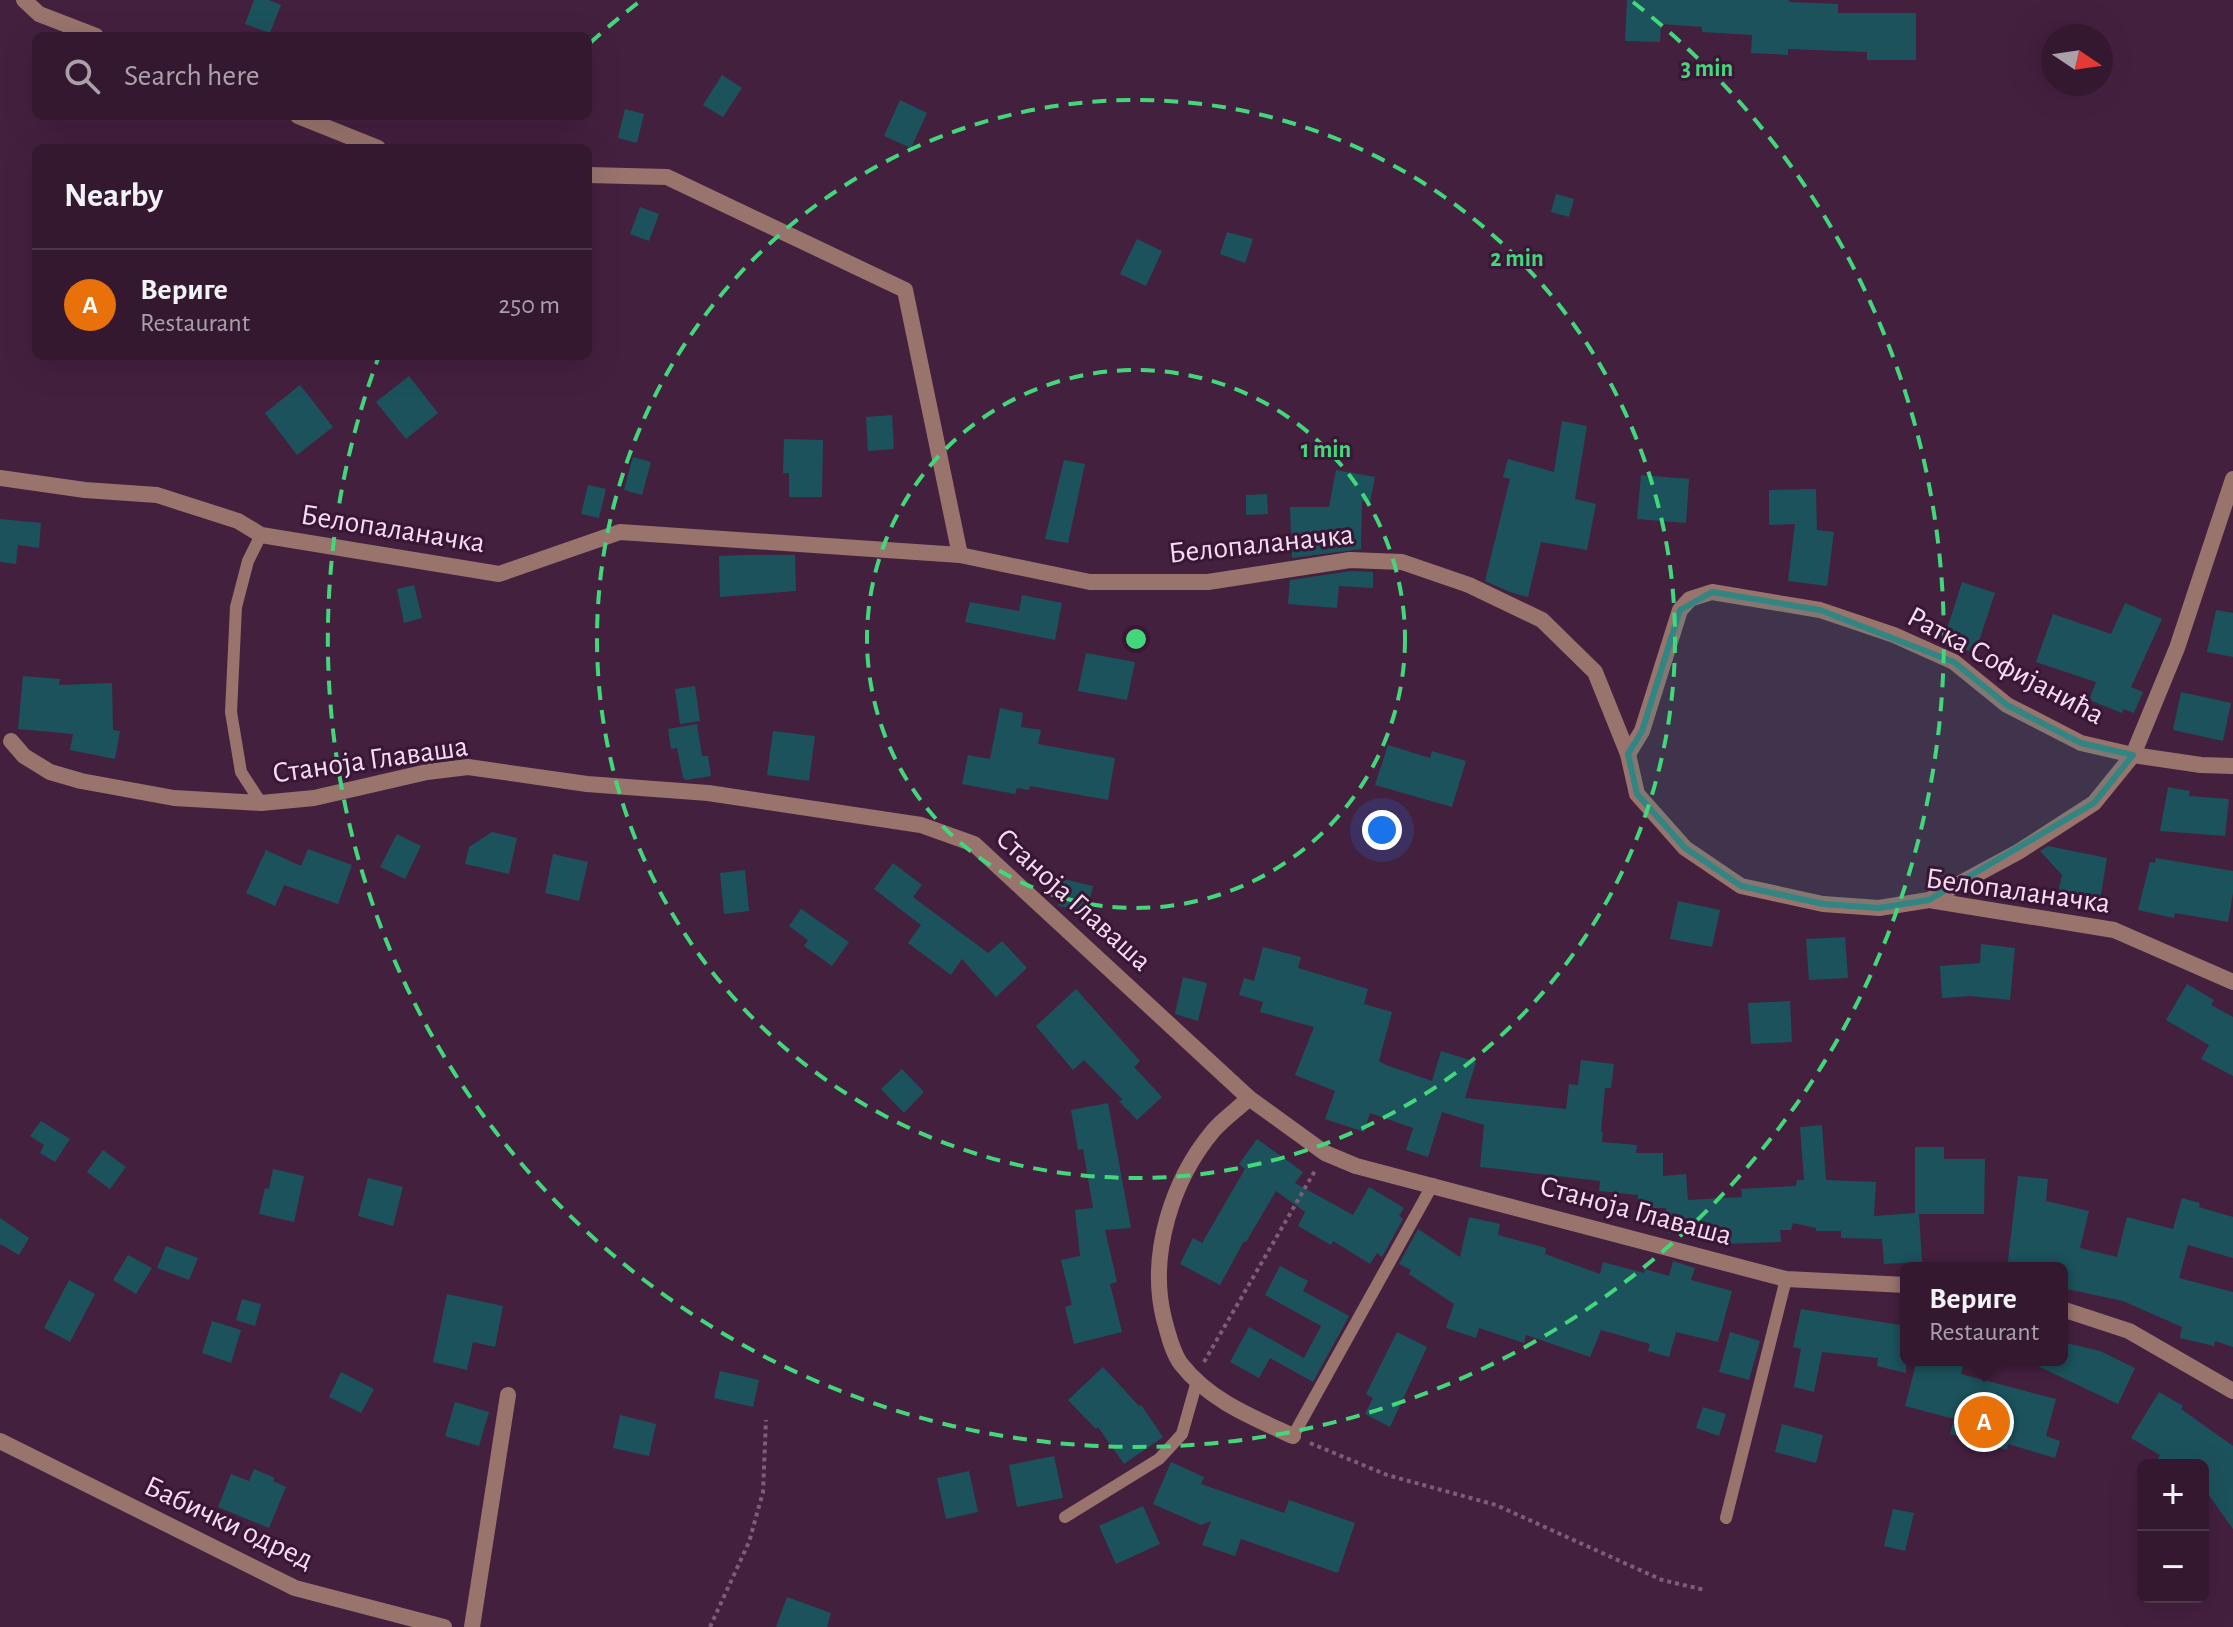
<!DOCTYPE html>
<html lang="en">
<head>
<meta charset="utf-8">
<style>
	body { margin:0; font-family:"Alegreya Sans",sans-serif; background:#3e253b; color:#f1f3f6 }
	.controls { position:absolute; right:24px; bottom:24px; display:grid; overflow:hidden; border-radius:12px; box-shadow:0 8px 32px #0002 }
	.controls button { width:72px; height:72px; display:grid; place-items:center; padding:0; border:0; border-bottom:2px solid #4e374b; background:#33182f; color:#f1f3f6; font:40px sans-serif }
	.compass { position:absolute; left:2041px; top:24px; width:72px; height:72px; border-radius:50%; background:#33182f; box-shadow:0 8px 32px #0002; rotate:103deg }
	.you { position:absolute; left:1382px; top:830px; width:28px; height:28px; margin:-20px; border:6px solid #fff; border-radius:50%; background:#1a73e8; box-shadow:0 0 0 12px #1a73e833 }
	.badge { display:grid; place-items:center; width:52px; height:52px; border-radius:50%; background:#43d77b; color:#fff; font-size:26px; font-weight:700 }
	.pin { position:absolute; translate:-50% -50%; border:4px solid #fff; box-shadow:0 2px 8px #0006 }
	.popup { position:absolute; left:1900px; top:1262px; width:168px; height:104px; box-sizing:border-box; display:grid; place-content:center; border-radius:12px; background:#33182f; filter:drop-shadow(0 2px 6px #0005); font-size:26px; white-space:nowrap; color:#a9a0aa }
	.popup b { font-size:30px; color:#f1f3f6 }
	.popup::after { content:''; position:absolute; left:50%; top:100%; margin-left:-16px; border:16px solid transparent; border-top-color:#33182f }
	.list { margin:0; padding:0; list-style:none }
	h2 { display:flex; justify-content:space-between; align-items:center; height:104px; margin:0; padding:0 32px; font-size:34px }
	h2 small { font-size:26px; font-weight:400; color:#a9a0aa }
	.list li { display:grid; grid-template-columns:52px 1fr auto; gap:24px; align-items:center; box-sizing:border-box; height:112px; padding:0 32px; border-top:2px solid #4e374b }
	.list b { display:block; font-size:30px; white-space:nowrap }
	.list p { margin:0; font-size:26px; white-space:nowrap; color:#a9a0aa }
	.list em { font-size:26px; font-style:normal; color:#a9a0aa }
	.icon { flex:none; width:44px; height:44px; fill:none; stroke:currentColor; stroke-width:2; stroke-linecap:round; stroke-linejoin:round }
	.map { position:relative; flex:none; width:2233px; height:1627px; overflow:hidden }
	.search { position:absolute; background:#33182f; box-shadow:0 8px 32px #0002; left:32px; top:32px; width:560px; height:88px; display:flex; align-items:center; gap:20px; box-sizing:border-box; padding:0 28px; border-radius:12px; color:#a9a0aa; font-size:30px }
	.panel { position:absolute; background:#33182f; box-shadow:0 8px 32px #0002; left:32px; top:144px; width:560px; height:216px; border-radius:12px }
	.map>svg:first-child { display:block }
	.building { fill:#1c525c }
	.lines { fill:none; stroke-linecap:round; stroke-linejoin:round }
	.path { stroke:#7d5d78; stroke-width:4; stroke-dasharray:4 4; stroke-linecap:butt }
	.service { stroke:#99746d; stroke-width:12 }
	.minor { stroke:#99746d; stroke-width:16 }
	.marked { fill:#318582; fill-opacity:0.2; stroke:#318582; stroke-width:6; stroke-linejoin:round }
	.ring { fill:none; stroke:#43d77b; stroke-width:4; stroke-dasharray:14 10 }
	.labels { text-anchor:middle; stroke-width:6; stroke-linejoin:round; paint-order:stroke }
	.street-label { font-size:30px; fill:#f4ddf0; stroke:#391635 }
	.centre { fill:#43d77b; stroke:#391635; stroke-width:4 }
	.ring-label { font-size:24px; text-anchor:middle; font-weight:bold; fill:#43d77b; stroke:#391635; stroke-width:6; stroke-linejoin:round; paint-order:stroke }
</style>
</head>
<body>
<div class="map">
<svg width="2233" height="1627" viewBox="0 0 2233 1627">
	<rect width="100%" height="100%" fill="#44203f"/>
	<g class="building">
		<path d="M254,0H269L281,5L270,33L245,24Z"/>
		<path d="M1627,0H1789V2L1838,4V13H1916V60H1867V52L1788,49V55L1751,53L1752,35L1702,32V27L1661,24L1660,42L1625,41Z"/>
		<path d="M722,75L742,88L723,117L703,105Z"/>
		<path d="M900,100L927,113L911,148L884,136Z"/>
		<path d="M625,109L644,114L637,143L618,138Z"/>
		<path d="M1556,194L1574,199L1569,217L1551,212Z"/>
		<path d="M640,207L659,214L649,241L630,234Z"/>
		<path d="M1227,232L1253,239L1245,263L1220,254Z"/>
		<path d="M1137,239L1162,251L1146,286L1120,274Z"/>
		<path d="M409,376L438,413L406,439L376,402Z"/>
		<path d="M300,385L333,427L297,455L265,413Z"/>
		<path d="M892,415L894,449L868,451L866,417Z"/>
		<path d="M1562,421L1587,426L1575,499L1596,504L1587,550L1541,542L1528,597L1510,592L1485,581L1510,479L1503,477L1508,459L1554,472Z"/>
		<path d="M784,439L823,440L822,497H789V473H783Z"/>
		<path d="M633,457L651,462L642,495L624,490Z"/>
		<path d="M1064,460L1085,464L1068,543L1045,539Z"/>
		<path d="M1336,470L1375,477L1370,503L1362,501L1361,549L1292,558L1290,507H1329Z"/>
		<path d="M1641,475L1689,479L1686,523L1637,519Z"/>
		<path d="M588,485L606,489L599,518L581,514Z"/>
		<path d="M1816,489L1817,530L1834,532L1827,586L1788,581L1795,524L1769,525V490Z"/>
		<path d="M1267,494L1268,514L1246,515V495Z"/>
		<path d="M0,519L41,523L39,548L18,545L16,564L0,562Z"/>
		<path d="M747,555H795L796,591L720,597L719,556Z"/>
		<path d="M1351,571L1373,572V588L1339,586L1337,608L1288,604L1290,580Z"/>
		<path d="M1962,582L1995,593L1975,653L1943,642Z"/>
		<path d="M414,585L422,618L404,623L397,589Z"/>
		<path d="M1022,595L1062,603L1055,640L965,622L970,602L1019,611Z"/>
		<path d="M2125,603L2162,619L2131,687L2143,692L2134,713L2123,709L2122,713L2089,700L2096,682L2036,662L2053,614L2111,634Z"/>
		<path d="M2216,610L2233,613V657L2207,652Z"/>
		<path d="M1086,653L1135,662L1127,700L1078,691Z"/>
		<path d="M23,676L60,679L59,685L112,683L113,730L120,731L115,759L70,750L73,734L18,729Z"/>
		<path d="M695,686L700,721L680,724L675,689Z"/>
		<path d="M2181,692L2231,703L2223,741L2173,730Z"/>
		<path d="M1000,708L1023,713L1021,727L1041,730L1038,744L1115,758L1108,800L1030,786L1029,790L1017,788L1015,794L962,784L968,755L990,759Z"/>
		<path d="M697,724L702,756H708L711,776L686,780L683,778L677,748L671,749L668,729Z"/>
		<path d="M773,731L815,736L809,781L767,775Z"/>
		<path d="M1388,745L1430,758L1432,751L1466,761L1452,807L1375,785Z"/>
		<path d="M2168,787L2190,791L2189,796L2229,799L2225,836L2160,831Z"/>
		<path d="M492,832L517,838L509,874L465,864L469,847Z"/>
		<path d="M397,834L421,846L405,879L380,867Z"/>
		<path d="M2048,846L2107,858L2099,906L2057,898L2062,875L2040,851Z"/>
		<path d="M308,849L352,865L338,904L284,885L275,906L246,893L266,850L301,866Z"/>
		<path d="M553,854L588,862L579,901L545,893Z"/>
		<path d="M2156,858L2233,871V893L2228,922L2175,913L2174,918L2138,910L2150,862L2155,863Z"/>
		<path d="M893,863L922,885L913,897L988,953L1002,941L1027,968L996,997L962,959L951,975L908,943L921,925L874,889Z"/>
		<path d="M745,870L749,911L724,914L720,873Z"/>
		<path d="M1063,879L1093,886L1087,912L1058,906Z"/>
		<path d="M1678,901L1720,910L1712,947L1670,939Z"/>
		<path d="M801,909L849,942L832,966L804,946L808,940L789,926Z"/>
		<path d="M1845,937L1848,978L1809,980L1806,939Z"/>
		<path d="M1981,944L2015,948L2010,1000L1970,996L1942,998L1940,966L1980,963Z"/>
		<path d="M1263,947L1301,957L1298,968L1368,989L1364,1004L1392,1012L1379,1061L1386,1065L1432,1081L1441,1051L1476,1062L1465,1098L1566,1109L1569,1084L1578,1085L1581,1060L1614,1064L1611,1088H1605L1601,1132H1603L1602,1142L1637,1145L1636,1153H1663V1176L1686,1174L1688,1200L1742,1197L1741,1189L1796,1186L1797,1180H1804L1800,1127L1822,1125L1826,1180L1876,1182L1874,1216L1915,1213V1147H1944V1159H1985L1984,1214H1919L1922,1262L1884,1264L1882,1239L1841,1238V1231H1816V1228L1793,1223L1791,1230H1780L1781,1242L1722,1244L1721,1229L1668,1233L1666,1208H1638V1195L1599,1191L1600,1181L1480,1167L1484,1125L1442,1112L1428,1157L1406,1150L1413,1128L1370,1113L1364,1132L1325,1119L1335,1091L1295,1075L1314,1027L1260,1012L1263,1002L1239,995L1244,978L1254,981Z"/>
		<path d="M1183,977L1207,983L1198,1021L1175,1014Z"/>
		<path d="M2187,984L2214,1000L2211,1005L2233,1017V1076L2201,1059L2209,1045L2166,1020Z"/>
		<path d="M1076,989L1140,1061L1134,1067L1162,1097L1137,1120L1119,1101L1123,1100L1084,1060L1073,1070L1036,1026Z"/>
		<path d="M1790,1001L1792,1042L1751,1044L1748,1003Z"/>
		<path d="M902,1069L924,1092L904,1113L881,1089Z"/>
		<path d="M1108,1103L1131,1228L1105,1230L1117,1282L1110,1284L1122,1332L1074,1344L1065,1307L1072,1305L1061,1260L1080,1256L1075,1210L1093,1208L1083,1149L1078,1150L1071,1110Z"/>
		<path d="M41,1121L70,1139L55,1162L40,1153L44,1145L30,1136Z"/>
		<path d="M1257,1139L1303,1172L1295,1183L1353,1215L1369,1187L1404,1208L1399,1216L1403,1219L1382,1257L1377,1253L1370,1264L1333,1241L1331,1245L1298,1226L1305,1212L1276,1191L1246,1242L1244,1241L1220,1285L1180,1264L1193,1238L1202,1243L1245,1169L1239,1164Z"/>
		<path d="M103,1150L126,1167L110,1189L87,1172Z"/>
		<path d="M273,1169L304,1176L294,1222L259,1214L265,1188L269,1189Z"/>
		<path d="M2018,1176L2048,1179L2046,1201L2089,1211L2080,1248L2117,1257L2127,1217L2173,1229L2182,1198L2200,1203L2199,1207L2233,1217V1258L2188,1245L2179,1278L2233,1292V1347L2215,1341L2214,1346L2180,1338L2182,1327L2123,1301L2062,1288V1268H2007Z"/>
		<path d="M368,1178L403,1187L393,1226L358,1216Z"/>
		<path d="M1469,1217L1500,1224L1498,1235L1546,1248L1545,1254L1600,1274L1603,1262L1644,1273L1645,1269L1669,1276L1673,1261L1695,1268L1691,1280L1732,1291L1718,1342L1676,1332L1669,1357L1648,1351L1650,1344L1601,1330L1590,1357L1526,1335L1524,1343L1479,1328L1476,1338L1446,1328L1454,1304L1409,1274L1411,1270L1399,1264L1418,1229L1460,1257Z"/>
		<path d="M0,1218L29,1238L19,1255L0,1244Z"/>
		<path d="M166,1246L198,1258L189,1280L157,1268Z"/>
		<path d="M128,1255L152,1268L136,1294L113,1280Z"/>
		<path d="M1280,1266L1308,1281L1303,1291L1349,1316L1313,1382L1270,1358L1259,1378L1230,1362L1249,1327L1304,1358L1321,1326L1265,1295Z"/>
		<path d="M69,1280L95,1294L70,1342L44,1328Z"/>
		<path d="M447,1294L503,1306L495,1347L473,1342L467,1370L433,1362Z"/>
		<path d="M242,1299L261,1304L255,1326L236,1320Z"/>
		<path d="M1801,1309L1906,1326V1373L1877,1366L1878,1358L1822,1352L1814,1392L1794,1387L1801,1349L1793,1347Z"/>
		<path d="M212,1321L241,1330L231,1363L202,1353Z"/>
		<path d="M1397,1332L1427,1347L1390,1427L1365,1414L1373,1398L1366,1394Z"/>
		<path d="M1730,1332L1760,1341L1749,1380L1719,1372Z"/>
		<path d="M2062,1342L2100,1351L2135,1368L2118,1404L2025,1360H2062Z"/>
		<path d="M1917,1360H1952L1964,1363L1961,1374L2056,1399L2046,1436L2060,1441L2055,1458L2008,1444L2007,1450L1950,1434L1954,1419L1905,1406Z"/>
		<path d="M1103,1367L1139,1406L1141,1405L1163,1437L1124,1464L1098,1427L1096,1429L1068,1400Z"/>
		<path d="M720,1371L759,1380L753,1407L714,1398Z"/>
		<path d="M341,1372L374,1389L361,1413L329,1397Z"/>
		<path d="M2159,1392L2183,1406L2181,1409L2233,1446V1529L2203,1487V1465H2154L2160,1455L2131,1438Z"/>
		<path d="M455,1402L489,1412L479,1446L445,1436Z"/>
		<path d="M1703,1407L1726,1414L1719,1436L1696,1428Z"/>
		<path d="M620,1415L656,1424L649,1456L613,1448Z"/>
		<path d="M1782,1424L1823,1435L1816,1463L1775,1452Z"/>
		<path d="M1054,1456L1063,1498L1017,1507L1009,1465Z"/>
		<path d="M1171,1462L1204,1477L1201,1484L1284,1513L1289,1500L1355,1523L1338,1573L1241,1539L1235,1556L1202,1545L1211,1521L1201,1525L1153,1504Z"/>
		<path d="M254,1469L275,1478L273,1481L286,1487L269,1528L218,1507L231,1474L249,1481Z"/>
		<path d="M969,1471L978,1512L946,1519L937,1478Z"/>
		<path d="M1143,1506L1160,1544L1116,1564L1099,1526Z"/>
		<path d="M1893,1509L1914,1513L1905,1551L1884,1546Z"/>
		<path d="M787,1597L831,1613L827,1627H776Z"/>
	</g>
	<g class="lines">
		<g class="path">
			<path d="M1204,1362L1316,1169"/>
			<path d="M1310,1443L1387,1475L1496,1505L1662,1580L1705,1590"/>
			<path d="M710,1627L749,1542L763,1492L766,1420"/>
		</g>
		<g class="service">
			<path d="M261,535L248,561L236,607L231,712L241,772L261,803"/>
			<path d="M1293,1436L1433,1184"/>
			<path d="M1065,1517L1159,1459L1182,1434L1197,1381"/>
			<path d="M1726,1518L1786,1279"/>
		</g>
		<g class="minor">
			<path d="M24,0L39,14L96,36"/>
			<path d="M298,116L378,148"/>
			<path d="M588,175L667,177L905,290L960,555"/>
			<path d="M0,478L85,490L157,495L238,521L261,535L499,574L620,532L960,555L1090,582H1208L1350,560L1402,562L1469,585L1542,620L1595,672L1628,754L1637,794L1685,848L1741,886L1823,904L1879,908L1929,900L2114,930L2233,982"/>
			<path d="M11,741L24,756L50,772L81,781L174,798L261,803L314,798L427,772L468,767L587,784L708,793L921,825L974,844L1249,1098L1325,1153L1356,1166L1786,1279L1906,1285"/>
			<path d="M1628,754L1642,731L1680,610L1690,599L1712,592L1820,610L1894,635L1954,662L2007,705L2081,743L2133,755L2201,765L2233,766"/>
			<path d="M1929,900L2018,852L2094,803L2133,755L2177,648L2233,479"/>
			<path d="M1249,1098C1238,1109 1223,1119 1213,1131C1172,1180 1148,1255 1164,1319C1168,1333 1172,1352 1181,1364C1210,1401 1252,1417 1293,1436"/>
			<path d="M2062,1309L2129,1331L2233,1391"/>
			<path d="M0,1441L295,1588L444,1627"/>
			<path d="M472,1627L508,1395"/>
		</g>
	</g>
	<path class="marked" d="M1712,592L1820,610L1954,662L2007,705L2081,743L2133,755L2094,803L1929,900L1879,908L1823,904L1741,886L1685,848L1637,794L1628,754L1642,731L1680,610Z"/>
	<g class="ring">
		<circle cx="1136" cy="639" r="269"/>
		<circle cx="1136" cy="639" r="539"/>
		<path d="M590 43A808 808 0 0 1 639 2M1633 2A808 808 0 1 1 379 356"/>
	</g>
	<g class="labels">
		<g class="street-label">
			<text transform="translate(393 528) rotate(9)" y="10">Белопаланачка</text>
			<text transform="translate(1261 543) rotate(-6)" y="10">Белопаланачка</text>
			<text transform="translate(2006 665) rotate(28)" y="10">Ратка Софијанића</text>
			<text transform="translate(370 759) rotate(-8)" y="10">Станоја Главаша</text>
			<text transform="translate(2018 890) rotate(8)" y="10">Белопаланачка</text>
			<text transform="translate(1074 899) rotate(42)" y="10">Станоја Главаша</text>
			<text transform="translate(1636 1210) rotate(15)" y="10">Станоја Главаша</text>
			<text transform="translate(229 1522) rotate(25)" y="10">Бабички одред</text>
		</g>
	</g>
	<circle cx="1136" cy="639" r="12" class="centre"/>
	<g class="ring-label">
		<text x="1707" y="76">3 min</text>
		<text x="1517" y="266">2 min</text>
		<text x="1326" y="457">1 min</text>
	</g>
</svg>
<div class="controls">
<button>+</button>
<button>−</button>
</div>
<svg class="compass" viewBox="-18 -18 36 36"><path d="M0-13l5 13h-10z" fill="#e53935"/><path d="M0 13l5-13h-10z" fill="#a9a0aa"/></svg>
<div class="you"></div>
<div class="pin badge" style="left:1984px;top:1422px;background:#e8710a">A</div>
<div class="popup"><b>Вериге</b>Restaurant</div>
<div class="search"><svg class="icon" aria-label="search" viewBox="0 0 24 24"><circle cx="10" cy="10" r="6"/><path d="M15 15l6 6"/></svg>Search here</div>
<section class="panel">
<h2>Nearby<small></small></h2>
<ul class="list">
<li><span class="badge" style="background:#e8710a">A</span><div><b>Вериге</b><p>Restaurant</p></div><em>250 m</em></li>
</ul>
</section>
</div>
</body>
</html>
